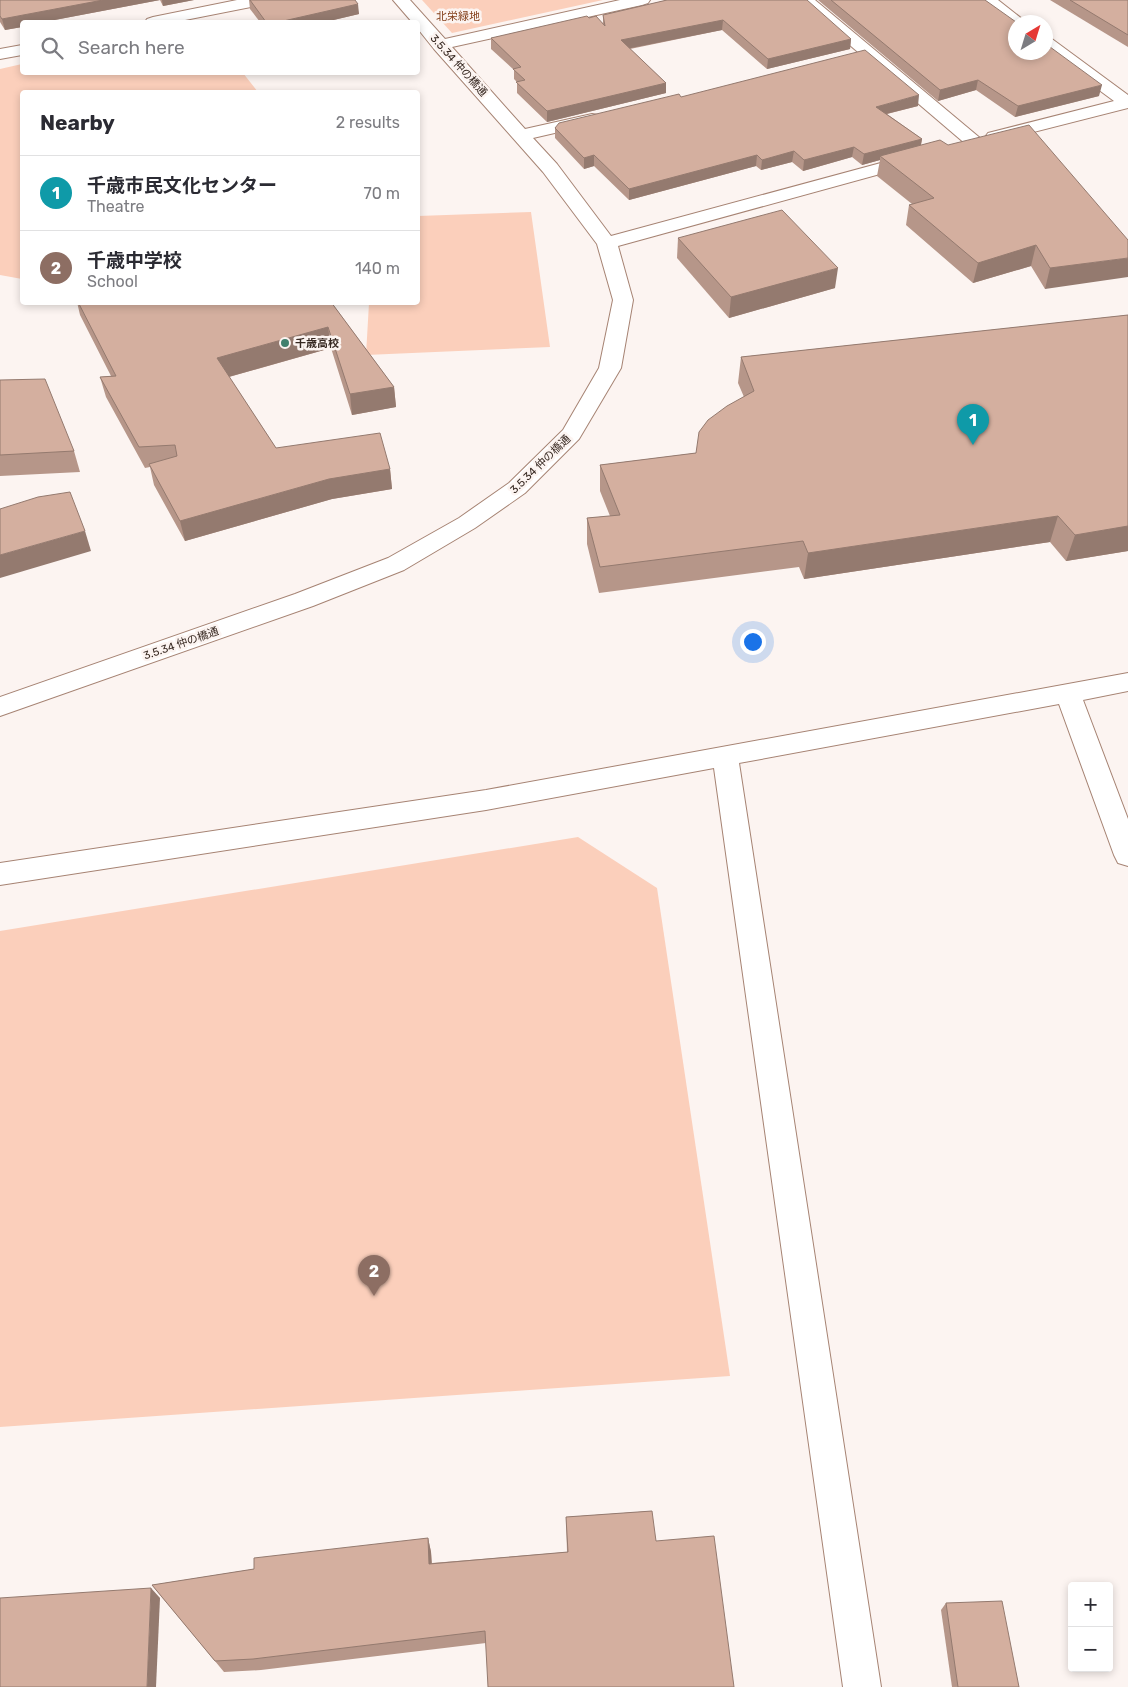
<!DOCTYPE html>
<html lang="en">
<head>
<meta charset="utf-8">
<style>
	body { margin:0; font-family:Rubik,"Noto Sans JP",sans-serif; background:#f2f2f3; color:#2b2b33 }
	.controls { position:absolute; right:15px; bottom:15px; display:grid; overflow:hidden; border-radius:5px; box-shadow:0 2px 8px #0003 }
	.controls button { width:45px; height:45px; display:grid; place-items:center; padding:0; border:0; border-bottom:1px solid #e1e1e2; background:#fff; color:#2b2b33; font:25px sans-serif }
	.compass { position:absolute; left:1008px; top:15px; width:45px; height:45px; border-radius:50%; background:#fff; box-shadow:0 2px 8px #0003; rotate:38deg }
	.you { position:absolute; left:752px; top:641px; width:18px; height:18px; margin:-12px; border:4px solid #fff; border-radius:50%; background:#1a73e8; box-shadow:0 0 0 8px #1a73e833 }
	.badge { display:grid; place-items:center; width:32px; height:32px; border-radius:50%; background:#d93025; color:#fff; font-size:16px; font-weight:700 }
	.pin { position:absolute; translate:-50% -41px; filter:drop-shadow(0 1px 2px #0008) }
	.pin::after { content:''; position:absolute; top:26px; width:18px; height:15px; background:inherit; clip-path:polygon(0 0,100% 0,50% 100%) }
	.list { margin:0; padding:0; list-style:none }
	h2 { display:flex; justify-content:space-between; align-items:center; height:65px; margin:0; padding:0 20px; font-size:21px }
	h2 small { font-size:16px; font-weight:400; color:#7c7c81 }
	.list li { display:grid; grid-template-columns:32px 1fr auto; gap:15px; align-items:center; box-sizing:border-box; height:75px; padding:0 20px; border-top:1px solid #e1e1e2 }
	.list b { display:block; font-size:19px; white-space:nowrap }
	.list p { margin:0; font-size:16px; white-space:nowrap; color:#7c7c81 }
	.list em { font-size:16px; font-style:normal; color:#7c7c81 }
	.icon { flex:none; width:28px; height:28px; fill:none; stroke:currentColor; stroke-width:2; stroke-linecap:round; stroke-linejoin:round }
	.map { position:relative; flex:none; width:1128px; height:1687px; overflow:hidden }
	.search { position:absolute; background:#fff; box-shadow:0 2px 8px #0003; left:20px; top:20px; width:400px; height:55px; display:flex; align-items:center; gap:12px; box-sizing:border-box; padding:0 18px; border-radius:5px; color:#7c7c81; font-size:19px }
	.panel { position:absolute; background:#fff; box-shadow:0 2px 8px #0003; left:20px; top:90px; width:400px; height:215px; border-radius:5px }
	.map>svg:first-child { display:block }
	.green { fill:#fbcfbb }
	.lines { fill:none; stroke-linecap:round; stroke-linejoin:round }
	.minor-casing { stroke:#a68373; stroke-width:2 }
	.minor { fill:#fff; fill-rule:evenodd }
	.wall { fill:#b69689 }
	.shaded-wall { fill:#947a6f }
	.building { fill:#d4af9f; stroke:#947a6f }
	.poi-dot { fill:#41806d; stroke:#fcf4f1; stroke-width:2 }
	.labels { text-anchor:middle; stroke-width:5; stroke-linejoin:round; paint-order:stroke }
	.far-park-label { font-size:11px; fill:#84401c; stroke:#fcf4f1 }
	.far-street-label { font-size:11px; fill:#372922; stroke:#fcf4f1 }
	.far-poi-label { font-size:11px; font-weight:bold; fill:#372922; stroke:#fcf4f1; text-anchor:start }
</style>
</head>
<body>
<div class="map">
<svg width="1128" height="1687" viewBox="0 0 1128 1687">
	<rect width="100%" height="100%" fill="#fcf4f1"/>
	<g class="green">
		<path d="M422,0H603L452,33Z"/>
		<path d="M22,64V72L243,73L258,92H22V279L0,275V69Z"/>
		<path d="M531,212L550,347L366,355L369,303L418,302V216Z"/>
		<path d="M578,837L657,888L730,1376L0,1427V931Z"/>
	</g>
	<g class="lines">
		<defs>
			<g id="minor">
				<path d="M237,0H269L267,3L261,5L175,22H145L147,19L153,17Z"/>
				<path d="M393,0H410L445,39L620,0H650L648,3L642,5L452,47L525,129L592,114L598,115L601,119L598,123L533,138L557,164L611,236L914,154L920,155L923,159L920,163L618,246L633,300L621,368L579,439L525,493L475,528L404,570L313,606L0,716V697L295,594L388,558L459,518L509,483L563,430L599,368L613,300L597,244L543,172L434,49L418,29V22H412Z"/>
				<path d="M797,0H815L980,138L983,142L980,146L974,147L968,146Z"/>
				<path d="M980,0H998L1026,22H1016V26L1012,25Z"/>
				<path d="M1046,38L1052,39L1128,95V108L994,142L988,141L985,137L988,133L1114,101L1046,51Z"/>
				<path d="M22,45V55L0,59V49Z"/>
				<path d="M1128,673V691L1083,700L1128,819V866L1118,863L1114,855L1059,704L739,763L881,1687H843L714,768L486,810L0,885V863L486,790Z"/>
			</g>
		</defs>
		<use href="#minor" class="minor-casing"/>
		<use href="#minor" class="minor"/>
	</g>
	<g class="wall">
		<path d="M0,0H194L163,6L160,0L44,22H22V27L5,30L0,22Z"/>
		<path d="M249,0H355L359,14L325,22H260L250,9Z"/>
		<path d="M667,0L851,39L850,49L767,69L722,30L630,49L666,83V93L547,122L517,93V82L514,79V70L491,49V38L589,18L603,23V15Z"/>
		<path d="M818,0H985L1099,96L1015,117L976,90L938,101Z"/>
		<path d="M1050,0H1128V47Z"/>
		<path d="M681,97L918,106L887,114L922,139L921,145H948L1128,240L1045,289L1031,266L973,283L906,225L909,205L912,204L877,176L880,160L862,165L852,157L803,171L792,162L761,170L756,166L629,200L594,166L584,169L555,138V128Z"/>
		<path d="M678,238L835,288L729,318L677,258Z"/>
		<path d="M77,302H331L394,387L396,407L352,415L331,348L229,377L276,448L390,469L392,489L332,499L185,541L154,485L150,467L145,468L106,397L100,377L111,376L80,315Z"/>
		<path d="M1128,315V551L1066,561L1050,542L804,579L799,567L599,593L587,544V518L610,516L600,491V465L696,453L744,397L738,383L741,357Z"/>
		<path d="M0,380L74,451L80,472L0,476Z"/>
		<path d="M652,1511L486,1643L261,1670L224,1672L152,1585L254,1569L428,1538L431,1552L432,1563L567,1552L566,1517Z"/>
		<path d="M946,1603L1019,1687H952L941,1610Z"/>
	</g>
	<g class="shaded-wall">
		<path d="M103,0H160L44,22H22V27L5,30L2,19Z"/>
		<path d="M162,0H194L163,6Z"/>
		<path d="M358,4L359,14L325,22H279Z"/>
		<path d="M723,20L722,30L621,50V40Z"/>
		<path d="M851,39L850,49L767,69L768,59Z"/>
		<path d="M978,80L976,90L938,101L940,90Z"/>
		<path d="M666,83V93L547,122V111Z"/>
		<path d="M1102,85L1099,96L1015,117L1018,106Z"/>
		<path d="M919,95L918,106L874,117L876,107Z"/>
		<path d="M922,139L920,149L880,156V160L862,165L864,154Z"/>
		<path d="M854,147L852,157L803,171L804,160Z"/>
		<path d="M794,151L792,162L761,170L762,160Z"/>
		<path d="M594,155V166L584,169V158Z"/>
		<path d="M757,155L756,166L629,200V189Z"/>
		<path d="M1036,245L1031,266L973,283L978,263Z"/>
		<path d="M1128,258V277L1045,289L1050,268Z"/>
		<path d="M838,268L835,288L729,318L731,297Z"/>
		<path d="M328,327L331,348L221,379L217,358Z"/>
		<path d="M394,387L396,407L352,415L350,394Z"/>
		<path d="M390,469L392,489L332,499L185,541L180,521L329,479Z"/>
		<path d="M1058,516L1050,542L804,579L808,553Z"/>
		<path d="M1128,526V551L1066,561L1075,535Z"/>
		<path d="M85,531L91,551L0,578V555Z"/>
		<path d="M428,1538L431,1552L432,1577L429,1564Z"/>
		<path d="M151,1588L160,1598L156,1687H147Z"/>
	</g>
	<g class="building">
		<path d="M0,0H103L2,19L0,16Z"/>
		<path d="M250,0H355L358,4L279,22H266Z"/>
		<path d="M667,0H807L851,39L768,59L723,20L621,40L666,83L547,111L516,82L525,80L513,69L521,67L491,38L587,16L589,18L596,16L605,26L603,15Z"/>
		<path d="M831,0H985L1016,22V52H1046V44L1102,85L1018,106L978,80L940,90Z"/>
		<path d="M1070,0H1128V35Z"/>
		<path d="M865,50L919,95L876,107L922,139L864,154L854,147L804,160L794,151L762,160L757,155L629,189L594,155L584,158L555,128L559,123L679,94L681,97Z"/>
		<path d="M1029,125L1128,240V258L1050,268L1036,245L978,263L909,205L934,198L880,156L940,140L948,145Z"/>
		<path d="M782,210L838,268L731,297L678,238Z"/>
		<path d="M78,302H331L394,387L350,394L328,327L217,358L276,448L380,433L390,469L329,479L180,521L149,464L177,456L175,445L139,447L100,377L116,376Z"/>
		<path d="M1128,315V526L1075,535L1058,516L808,553L803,541L600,567L587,518L620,515L600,465L696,453L699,432L708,420L727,406L754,391L741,357Z"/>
		<path d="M45,379L74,451L0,455V380Z"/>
		<path d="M70,492L85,531L0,555V509L38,497Z"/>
		<path d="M652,1511L656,1541L714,1536L734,1687H488L485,1631L253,1659L215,1661L152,1585L254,1569V1558L428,1538L429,1564L568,1552L566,1517Z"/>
		<path d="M151,1588L147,1687H0V1598Z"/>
		<path d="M1002,1601L1019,1687H958L946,1603Z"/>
	</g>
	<circle class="poi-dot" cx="285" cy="343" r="5"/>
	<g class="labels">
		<g class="far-park-label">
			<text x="458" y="20">北栄緑地</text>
		</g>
		<g class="far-street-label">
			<text transform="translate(459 65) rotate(48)" y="4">3.5.34 仲の橋通</text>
			<text transform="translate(540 464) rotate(-44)" y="4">3.5.34 仲の橋通</text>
			<text transform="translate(181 643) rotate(-19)" y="4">3.5.34 仲の橋通</text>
		</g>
		<g class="far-poi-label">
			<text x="295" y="347">千歳高校</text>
		</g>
	</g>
</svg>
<div class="controls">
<button>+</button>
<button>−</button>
</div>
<svg class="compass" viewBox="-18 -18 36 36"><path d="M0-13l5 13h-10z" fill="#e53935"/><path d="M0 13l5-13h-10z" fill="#7c7c81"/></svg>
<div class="you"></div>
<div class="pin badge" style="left:973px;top:445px;background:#0f9aa8">1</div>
<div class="pin badge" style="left:374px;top:1296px;background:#8d6e63">2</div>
<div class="search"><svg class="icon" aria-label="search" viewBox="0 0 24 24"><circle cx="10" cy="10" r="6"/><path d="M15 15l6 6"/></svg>Search here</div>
<section class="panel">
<h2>Nearby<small>2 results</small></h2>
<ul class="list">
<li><span class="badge" style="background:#0f9aa8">1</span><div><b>千歳市民文化センター</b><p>Theatre</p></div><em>70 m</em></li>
<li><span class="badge" style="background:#8d6e63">2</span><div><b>千歳中学校</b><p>School</p></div><em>140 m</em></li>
</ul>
</section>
</div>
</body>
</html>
